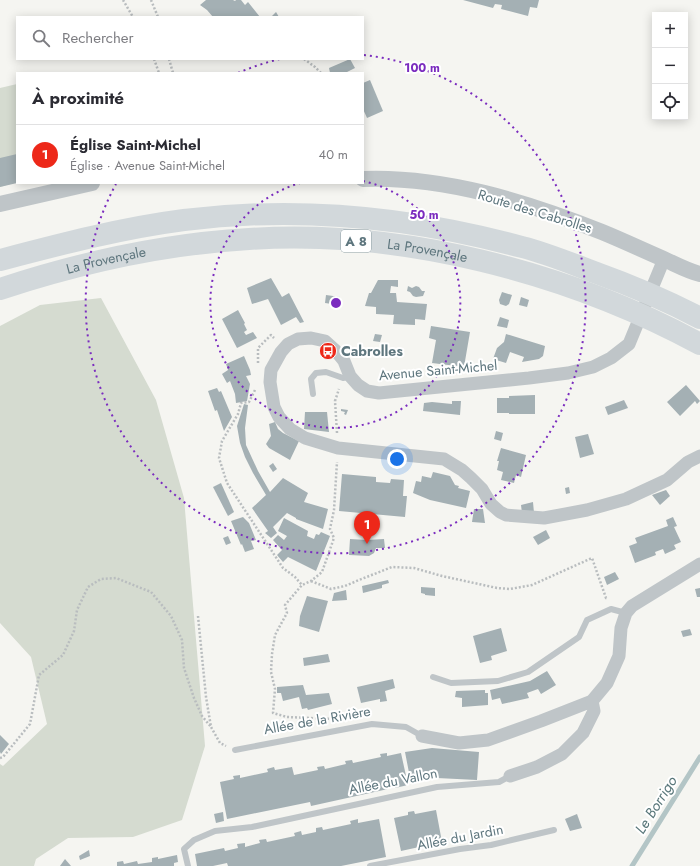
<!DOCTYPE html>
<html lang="fr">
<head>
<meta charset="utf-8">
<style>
	body { margin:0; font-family:Jost,sans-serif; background:#f7f7f7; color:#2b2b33 }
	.controls { position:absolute; right:12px; top:12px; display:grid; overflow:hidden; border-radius:0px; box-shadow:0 2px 10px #0003 }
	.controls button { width:36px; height:36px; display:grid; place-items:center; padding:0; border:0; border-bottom:1px solid #e1e1e2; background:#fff; color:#2b2b33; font:20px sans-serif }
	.you { position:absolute; left:397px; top:459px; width:14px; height:14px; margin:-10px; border:3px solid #fff; border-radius:50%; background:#1a73e8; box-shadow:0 0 0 6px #1a73e833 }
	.badge { display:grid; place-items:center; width:26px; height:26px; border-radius:50%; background:#ed2819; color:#fff; font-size:13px; font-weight:700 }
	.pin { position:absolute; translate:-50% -33px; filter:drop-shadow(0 1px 2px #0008) }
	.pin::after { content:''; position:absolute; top:21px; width:14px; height:12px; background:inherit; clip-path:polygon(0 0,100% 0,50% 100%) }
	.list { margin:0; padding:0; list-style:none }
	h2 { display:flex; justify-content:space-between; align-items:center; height:52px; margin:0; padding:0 16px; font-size:17px }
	h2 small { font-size:13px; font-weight:400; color:#7c7c81 }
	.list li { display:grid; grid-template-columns:26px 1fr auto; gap:12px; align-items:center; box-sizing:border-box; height:60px; padding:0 16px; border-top:1px solid #e1e1e2 }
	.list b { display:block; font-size:15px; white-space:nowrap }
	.list p { margin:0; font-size:13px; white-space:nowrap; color:#7c7c81 }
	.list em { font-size:13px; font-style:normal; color:#7c7c81 }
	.icon { flex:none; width:22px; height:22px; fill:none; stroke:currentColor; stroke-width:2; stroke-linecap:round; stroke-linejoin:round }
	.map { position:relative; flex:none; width:700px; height:866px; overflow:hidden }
	.search { position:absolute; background:#fff; box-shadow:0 2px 10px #0003; left:16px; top:16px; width:348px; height:44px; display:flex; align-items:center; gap:10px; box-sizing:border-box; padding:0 14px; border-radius:0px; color:#7c7c81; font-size:15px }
	.panel { position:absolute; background:#fff; box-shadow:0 2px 10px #0003; left:16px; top:72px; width:348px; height:112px; border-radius:0px }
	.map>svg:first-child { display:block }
	.green { fill:#d5dbd0 }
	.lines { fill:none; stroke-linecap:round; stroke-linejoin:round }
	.stream { stroke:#b3c5c6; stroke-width:5 }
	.building { fill:#a4b0b4 }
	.path { stroke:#b9bdbf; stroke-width:2.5; stroke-dasharray:2 2; stroke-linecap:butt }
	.service { stroke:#bfc5c8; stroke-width:6 }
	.minor { stroke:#bfc5c8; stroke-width:13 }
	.tertiary { stroke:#bfc5c8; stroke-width:16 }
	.motorway { stroke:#d2d8db; stroke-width:22 }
	.ring { fill:none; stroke:#7b2cbf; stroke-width:2; stroke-dasharray:2 4 }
	.labels { text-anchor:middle; stroke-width:4; stroke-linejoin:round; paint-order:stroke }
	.shield { fill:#fff; stroke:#8e9fa5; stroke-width:1 }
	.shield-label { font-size:13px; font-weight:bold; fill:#5e767e }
	.street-label { font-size:14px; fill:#5e767e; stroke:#fff }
	.poi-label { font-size:14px; font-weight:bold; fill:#5e767e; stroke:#fff; text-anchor:start }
	.water-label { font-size:15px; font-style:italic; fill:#59777a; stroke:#fff }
	.centre { fill:#7b2cbf; stroke:#fff; stroke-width:2 }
	.ring-label { font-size:12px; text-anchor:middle; font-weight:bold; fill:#7b2cbf; stroke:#fff; stroke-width:4; stroke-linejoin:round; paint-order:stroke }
</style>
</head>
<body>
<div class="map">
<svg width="700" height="866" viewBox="0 0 700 866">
	<rect width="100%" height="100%" fill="#f5f5f1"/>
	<g class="green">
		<path d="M17,84V182L0,187V88Z"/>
		<path d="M101,298L156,400L184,498L205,746L182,820L133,837L68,838L36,859L34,866H0V764L3,766L47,724L31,657L0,623V326L40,305Z"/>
	</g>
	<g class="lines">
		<path class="stream" d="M632,866L700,757"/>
	</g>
	<g class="building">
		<path d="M206,0H233L235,1L236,0H241L245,5L248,2L260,17H213L207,10L200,5Z"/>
		<path d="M463,0H539L537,8L530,7L528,16L501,9L502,5L495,4L493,8Z"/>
		<path d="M276,12L279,17H272V16Z"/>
		<path d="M350,59L355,68L345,73H330L329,68Z"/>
		<path d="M370,80L383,111L367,118L363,109V83Z"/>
		<path d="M17,154V183L0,187V158Z"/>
		<path d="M271,278L282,297L289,293L304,322L300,323L296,317L281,325L268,299L252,304L247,288Z"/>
		<path d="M378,280H398V287L391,286L390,293H396L397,302L427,304L425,320L415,319V325L393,324L394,315L376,314V307L365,306L369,293H371Z"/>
		<path d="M408,286L412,288L416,286L419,287L422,291H425L423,296L416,297L413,296L410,292L407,291Z"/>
		<path d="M502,292L512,295L509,304L506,306L500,304L499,300Z"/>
		<path d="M326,295L340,297L339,305L325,303Z"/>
		<path d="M521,297L529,300L527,307L519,305Z"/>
		<path d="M238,310L245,323L244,324L247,330L244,332L246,335L253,332L257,338L237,348L222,319Z"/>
		<path d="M500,317L509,320L507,328L497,326Z"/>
		<path d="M431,326L470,332L464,367L432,363L436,340L429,338Z"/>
		<path d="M375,334L382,335L380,342L373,341Z"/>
		<path d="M506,334L545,346L543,356L539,359L522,362L524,357L510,352L506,363L493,359L497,348L504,342Z"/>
		<path d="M244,356L250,370L251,375L246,376L250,384L247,401L236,403L235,394L230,381L227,383L222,374L228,370L226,364Z"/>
		<path d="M686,385L700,401L697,404L695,401L680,416L667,402Z"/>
		<path d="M217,388L219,392L221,391L232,417L224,431L217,410L215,411L208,391Z"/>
		<path d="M535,395V414H509V413H497V398H509V396Z"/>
		<path d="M624,400L628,408L608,415L605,407Z"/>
		<path d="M452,401H461L460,415L423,411L424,403L432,402L452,404Z"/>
		<path d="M244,404L248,405L245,428L246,445L258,471L270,492L283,478L308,493L304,502L328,509L323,529L296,519V518L287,513L273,527L277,533L271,538L265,533L268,531L252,508L266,495L253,473L245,457L240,443L237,426Z"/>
		<path d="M341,409L348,410L346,415L344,414L345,412L341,411Z"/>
		<path d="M305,412H327L329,432L304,429Z"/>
		<path d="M275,422L278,429L283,433L299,441L290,460L269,448L266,444L271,436L269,424Z"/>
		<path d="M496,431L503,433L501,441L494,439Z"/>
		<path d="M588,434L594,454L580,458L575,437Z"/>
		<path d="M501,448L526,455L521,477L516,475L514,483L501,480L503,472L497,470L499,461H497Z"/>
		<path d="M273,463L277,469L273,472L269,466Z"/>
		<path d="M433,472L450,476L455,485L459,486L458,488L470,491L466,508L430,500L413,493L416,481L421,482L422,476L431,478Z"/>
		<path d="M342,474L376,477V482L390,483L391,479L404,480L403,496H407L405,517L339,511Z"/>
		<path d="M221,483L234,512L228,516L213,487Z"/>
		<path d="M569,487L570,493L566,494L565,488Z"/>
		<path d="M666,490L670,496L660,505L652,495Z"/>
		<path d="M533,502L534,513H522L521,505Z"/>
		<path d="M474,509H483L485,523L472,522Z"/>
		<path d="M243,517L249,523L256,540L251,541L254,549L245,552L242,544L241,545L231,521Z"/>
		<path d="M673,517L677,526L674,527L681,542L674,545L676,549L665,554L663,549L655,552L656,555L635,563L629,546L637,543L635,538L668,526L666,520Z"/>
		<path d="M284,518L308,531L307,536L314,539L316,534L319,535L321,532L330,536L316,571L288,557L283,562L277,555L282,550L273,540L278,535L284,540L287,536L278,531Z"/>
		<path d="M546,530L550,538L538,545L533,537Z"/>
		<path d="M228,536L231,543L226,545L223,538Z"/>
		<path d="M350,539L367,540L384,539L385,548H376L374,553L369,556L349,555Z"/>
		<path d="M615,572L619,579L607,585L604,577Z"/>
		<path d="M388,580L389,583L382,585V588L363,593L362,586Z"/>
		<path d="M421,587L435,588V596L425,595V594L421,593Z"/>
		<path d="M700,588V597H697L695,589Z"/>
		<path d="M346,590L347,600L332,601L334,593Z"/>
		<path d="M307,596L328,601L319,632L299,626L300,616Z"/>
		<path d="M501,628L507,651L491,656L492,660L480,663L473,636Z"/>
		<path d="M690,629L692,635L683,637L681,631Z"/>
		<path d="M328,654L330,662L304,666L303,658Z"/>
		<path d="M547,671L556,685L541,694L538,689L527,693L529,698L502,704L500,698L492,700L490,690L530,681Z"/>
		<path d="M393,679L395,688L385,691L387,701L380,702V699L361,703L357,687Z"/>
		<path d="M303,685L306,695L329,693L332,704L308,710L307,708L302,709L299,697L283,701L281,693H277V687Z"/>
		<path d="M485,690V693H488V705L462,707V698L455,697L456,691Z"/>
		<path d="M0,735L9,744L1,754L0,752Z"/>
		<path d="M432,748L479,752L477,780L437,778L411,783L405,752Z"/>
		<path d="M387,753V756L401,753L408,785L395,788L394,787L388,788V789L311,806L310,802L227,819L220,782L234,779L233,776L240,775V778L268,772L267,769L274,767L275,770L292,767L294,775L318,770L317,767L324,766L325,769L346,764L345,761L352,760L353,763L381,757L380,754Z"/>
		<path d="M436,810L442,842L401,851L394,818L408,815V812L414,811L415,814Z"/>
		<path d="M223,812L224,821L216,823L214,814Z"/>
		<path d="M577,814L582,828L570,831L565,819Z"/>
		<path d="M358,819V823L379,819L386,857L341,866H228L227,863L213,866H197L195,854L224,848L225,851L238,848L237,844L245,843V847L260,843L259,840L266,839L267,842L295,836L294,833L301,831L302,835L316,832V828L322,827L323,830L351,824L350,821Z"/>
		<path d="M89,850L90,856L80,860L79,856Z"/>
		<path d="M177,855L178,862L174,863V866H117V862L123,861L124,864L137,861L138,864L152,862V858L158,857V859Z"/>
		<path d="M65,859L71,866H60Z"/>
	</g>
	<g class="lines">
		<g class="path">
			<path d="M123,0L133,17"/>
			<path d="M151,0L158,17"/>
			<path d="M154,59L159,73"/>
			<path d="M169,59L173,73"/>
			<path d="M304,59L315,67L321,73"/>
			<path d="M258,363V348L271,335L274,338"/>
			<path d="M255,390L249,402L241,403L238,414L222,441L219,458L227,483L283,568L295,577L302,585"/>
			<path d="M337,433L335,401L339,389"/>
			<path d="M311,581L331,589L345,586L359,580L392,567L414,568L442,576L497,588L510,589L532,585L592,558L606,598H608"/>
			<path d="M198,616L206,697L211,727L220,743L226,746"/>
			<path d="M333,719L287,717L273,713L275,689L271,672L272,654L275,635L287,613L285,605L302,585L311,581L322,572L334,538L330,529L334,510L337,462"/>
			<path d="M0,758L3,757L30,724L39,675L63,655L74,631L77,610L88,587L101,579L116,578L151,592L171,616L182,640L184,668L194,698L202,716L211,727"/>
		</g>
		<g class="service">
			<path d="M313,394L311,379L316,373L326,372L343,378L350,376"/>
			<path d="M433,677L451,683L498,681L528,672L579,637L587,620L611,609L626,613"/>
			<path d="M235,750L372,724L406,727L422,736"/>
			<path d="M188,866L184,849L194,840L215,831L252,827L437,787L499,782L510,776"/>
			<path d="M370,866L460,849L491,845L554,830"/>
		</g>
		<g class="minor">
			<path d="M664,259L629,344L611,358L593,367L568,373L529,378L379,393L367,391L358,385L350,376L344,361L335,350L325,341L311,338L298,339L288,344L281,352L271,370L270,382L274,407L279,417L290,429L305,438L338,448L444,459L462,470L471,478L482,489L491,504L500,512L506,515L544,518L587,510L626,499L667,480L688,462L700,456"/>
			<path d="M422,736L459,743L488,740L541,721L592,701L607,683L619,656L621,628L626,613L632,606L700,564"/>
			<path d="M510,776L537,767L562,754L583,733L594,711L592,701"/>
		</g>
		<g class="tertiary">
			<path d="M363,179C444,176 527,202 602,232C624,241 645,251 666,260C677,265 688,271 700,274"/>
			<path d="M0,204L92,183"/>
		</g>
		<g class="motorway">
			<path d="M0,260C61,244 122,228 184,220C297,206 412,217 522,247C546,253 570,263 594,272C630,285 666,300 700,318"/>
			<path id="s1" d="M0,289C82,262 162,244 249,239C401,229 567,272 700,344"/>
		</g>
	</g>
	<g class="ring">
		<path d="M363 181A125 125 0 1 1 300 183"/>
		<path d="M238 73A250 250 0 0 1 280 59M364 55A250 250 0 1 1 116 184"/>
	</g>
	<defs>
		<symbol id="bus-disc" viewBox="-11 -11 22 22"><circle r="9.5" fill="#ed2819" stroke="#fff"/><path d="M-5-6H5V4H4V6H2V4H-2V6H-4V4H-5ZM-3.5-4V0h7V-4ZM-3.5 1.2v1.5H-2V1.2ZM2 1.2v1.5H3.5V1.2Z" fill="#fff"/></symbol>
	</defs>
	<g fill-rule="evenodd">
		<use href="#bus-disc" x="318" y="341" width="20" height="20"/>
	</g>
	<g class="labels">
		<rect class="shield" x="341" y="230" width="30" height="22" rx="3"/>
		<g class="shield-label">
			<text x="356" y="246">A 8</text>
		</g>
		<g class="street-label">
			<text transform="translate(535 211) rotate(17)" y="5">Route des Cabrolles</text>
			<text dy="5" stroke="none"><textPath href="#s1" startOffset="434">La Provençale</textPath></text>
			<text dy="5" stroke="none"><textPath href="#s1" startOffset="110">La Provençale</textPath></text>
			<text transform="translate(438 370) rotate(-5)" y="5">Avenue Saint-Michel</text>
			<text transform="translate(317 720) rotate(-10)" y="5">Allée de la Rivière</text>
			<text transform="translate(393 781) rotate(-11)" y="5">Allée du Vallon</text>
			<text transform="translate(460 837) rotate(-11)" y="5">Allée du Jardin</text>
		</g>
		<g class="poi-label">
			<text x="341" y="356">Cabrolles</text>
		</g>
		<g class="water-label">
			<text transform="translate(656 805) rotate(-58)" y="5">Le Borrigo</text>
		</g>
	</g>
	<circle cx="336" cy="303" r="6" class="centre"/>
	<g class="ring-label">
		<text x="422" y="72">100 m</text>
		<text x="424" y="219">50 m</text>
	</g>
</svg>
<div class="controls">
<button>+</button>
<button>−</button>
<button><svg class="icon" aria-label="locate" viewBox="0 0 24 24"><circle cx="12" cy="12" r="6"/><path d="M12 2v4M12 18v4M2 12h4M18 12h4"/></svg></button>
</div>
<div class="you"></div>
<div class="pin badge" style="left:367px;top:544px">1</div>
<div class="search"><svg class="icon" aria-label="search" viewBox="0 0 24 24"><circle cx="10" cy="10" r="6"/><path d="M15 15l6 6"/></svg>Rechercher</div>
<section class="panel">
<h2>À proximité<small></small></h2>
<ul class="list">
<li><span class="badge">1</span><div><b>Église Saint-Michel</b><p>Église · Avenue Saint-Michel</p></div><em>40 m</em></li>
</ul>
</section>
</div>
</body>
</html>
